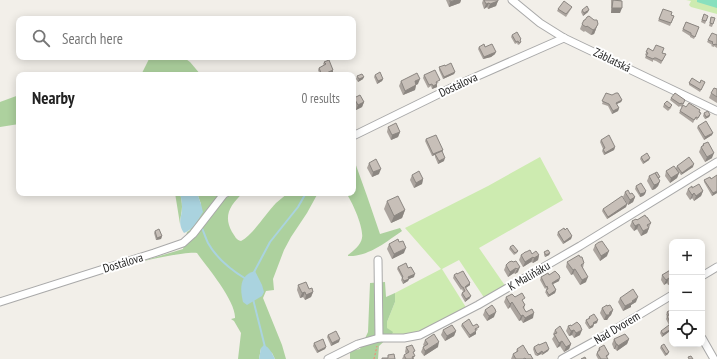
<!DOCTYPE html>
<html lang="en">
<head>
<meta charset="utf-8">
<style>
	body { margin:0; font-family:"PT Sans Narrow",sans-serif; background:#f6f6f6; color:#222 }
	.controls { position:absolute; right:12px; bottom:12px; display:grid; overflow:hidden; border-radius:8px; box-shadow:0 2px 10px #0003 }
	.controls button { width:36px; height:36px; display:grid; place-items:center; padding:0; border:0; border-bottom:1px solid #e0e0e0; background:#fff; color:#222; font:20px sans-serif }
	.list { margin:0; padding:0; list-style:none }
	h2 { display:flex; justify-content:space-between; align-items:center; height:52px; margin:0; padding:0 16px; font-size:17px }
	h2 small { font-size:13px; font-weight:400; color:#767676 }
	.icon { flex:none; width:22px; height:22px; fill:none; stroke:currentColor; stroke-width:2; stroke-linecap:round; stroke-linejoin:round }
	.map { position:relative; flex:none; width:717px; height:359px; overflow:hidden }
	.search { position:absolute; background:#fff; box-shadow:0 2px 10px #0003; left:16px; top:16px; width:340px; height:44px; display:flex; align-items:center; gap:10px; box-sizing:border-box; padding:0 14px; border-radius:8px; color:#767676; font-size:15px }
	.panel { position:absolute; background:#fff; box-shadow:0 2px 10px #0003; left:16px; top:72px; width:340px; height:124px; border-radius:8px }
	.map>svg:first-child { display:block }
	.grass { fill:#cdebb0 }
	.forest { fill:#add19e }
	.pitch { fill:#88e0be }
	.water { fill:#aad3df }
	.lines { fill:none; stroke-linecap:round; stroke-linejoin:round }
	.stream { stroke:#aad3df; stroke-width:2 }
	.minor-casing { stroke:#a9a9a9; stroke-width:9 }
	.path { stroke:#fa8072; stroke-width:1; stroke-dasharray:2 2; stroke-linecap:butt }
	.minor { stroke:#fff; stroke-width:7 }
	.wall { fill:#aba49e }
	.shaded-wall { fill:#8b8681 }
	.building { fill:#c7bfb8; stroke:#8b8681 }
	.labels { text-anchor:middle; stroke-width:4; stroke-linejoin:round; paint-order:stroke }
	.street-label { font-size:12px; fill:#222; stroke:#fff }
</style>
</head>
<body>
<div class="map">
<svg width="717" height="359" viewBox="0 0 717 359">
	<rect width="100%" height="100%" fill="#f2efe9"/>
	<g class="grass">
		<path d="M686,0H717V14L691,7L689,5L691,1Z"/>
		<path d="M540,157L563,200L479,248L506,287L485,299L459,260L442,269L467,309L421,333L390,337L387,328V322L395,302V293L441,269L405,228L488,186Z"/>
	</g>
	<g class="forest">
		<path d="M150,57H183L190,62L201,75H141Z"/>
		<path d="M19,95V124L0,127V102Z"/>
		<path d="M353,157L367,196L380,234L400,228L402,231C386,242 368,257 348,256V255C353,251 361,245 362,238C364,228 352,201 346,193H353Z"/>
		<path d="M175,193H180C181,197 182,202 182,207C182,212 180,218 180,224Z"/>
		<path d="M197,193H243C230,205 223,216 232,232C235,236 236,240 241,241C253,235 266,213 276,203C280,200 284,196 288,193H318L307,213L291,237L284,250L273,279L274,290L266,291L263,298L282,345L286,359H275L272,353L261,348L259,359H238L241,333L234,321L231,319L235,318C236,301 207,267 197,253C189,251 153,259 143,261L183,249L187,232L190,230L201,204Z"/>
		<path d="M385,282L386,297L395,293V302L387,322V328L393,332L392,334L379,346L378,359H350V351L360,349L368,332L370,283Z"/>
	</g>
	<path class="pitch" d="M697,0H717V8L697,2Z"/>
	<g class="water">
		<path d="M180,193H197L201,204L203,212C198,220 193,230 184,233C177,222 182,218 182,207C182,202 181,197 180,193Z"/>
		<path d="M255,271L262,285L264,292L262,296L247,305L243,302C240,289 239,275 255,271Z"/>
		<path d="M264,345C270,348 272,353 275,359H259L261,348Z"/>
	</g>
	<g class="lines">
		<g class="stream">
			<path d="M202,228C204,233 206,239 208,243C217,259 231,270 246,279"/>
			<path d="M253,274L270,242L298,207L306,193"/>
			<path d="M253,299L265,347"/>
		</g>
		<defs>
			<g id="minor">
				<path d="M512,0L540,23L564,38L717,111"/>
				<path d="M353,136L455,86L564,38"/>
				<path d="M378,260L379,338"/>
				<path d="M702,276L717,267"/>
				<path d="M0,302L154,253L183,243L193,234L224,194L226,193"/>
				<path d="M702,338L714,359"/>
				<path d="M328,359L358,344L379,338H404L420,335L478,305L580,246L717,162"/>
				<path d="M562,359L604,336L672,295"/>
			</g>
		</defs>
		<use href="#minor" class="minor-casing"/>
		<path class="path" d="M374,359L377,346"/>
		<use href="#minor" class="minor"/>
	</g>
	<g class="wall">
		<path d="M446,0H461L460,3L449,7Z"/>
		<path d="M483,0H498L496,6L488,9L487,7L484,9L482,3Z"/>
		<path d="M611,0H621L620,13H611Z"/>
		<path d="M572,7L571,9L566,17L557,11L558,9Z"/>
		<path d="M663,9L671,15L674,16L670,26L658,21Z"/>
		<path d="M582,10L588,12L583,16L581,12Z"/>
		<path d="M704,14L708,16L705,24L701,22Z"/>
		<path d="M711,17L715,18L712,27L709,26Z"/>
		<path d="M686,22L699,27L694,39L690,37V36L682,31Z"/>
		<path d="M582,24L596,29L594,34L591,35L585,31L584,32L581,30L580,29Z"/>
		<path d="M512,35L521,41L520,44L518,45L517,43L515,44L511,37Z"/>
		<path d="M717,35V48L714,46V47L711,46L712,45L707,42L708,40Z"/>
		<path d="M479,47L495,54L491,57L483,59L478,49Z"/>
		<path d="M648,48L653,51L662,53L666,54L661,64L656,61L653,60V62L645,58L646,55H645Z"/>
		<path d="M324,62L333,70V72L326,75H320L318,70L319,68L324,65L323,64Z"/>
		<path d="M445,66L455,72L454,74L443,79L439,70V67Z"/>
		<path d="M375,75L383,79L382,81L377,84L374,77Z"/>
		<path d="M424,75L439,83H437V87L432,89L431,86L428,88L423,78Z"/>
		<path d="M357,76L363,79L358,82L356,79Z"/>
		<path d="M401,81L418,84L416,85L415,90L403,95L399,86Z"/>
		<path d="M705,82L700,92L689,85V83Z"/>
		<path d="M717,89V103L709,98L711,93Z"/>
		<path d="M606,93L622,100L621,102L616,104L619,108L618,111L612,114L608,106L602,104Z"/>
		<path d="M354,98L364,102L362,107L356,110L353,104V100Z"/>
		<path d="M671,98L685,100L682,107L680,106L679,107L670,100Z"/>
		<path d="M664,104L672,105L671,108L668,111L663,107Z"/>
		<path d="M686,107L700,112V115L697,120L695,119L693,123L679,113L680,111Z"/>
		<path d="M704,113L710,115L709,117L705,119L703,116Z"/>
		<path d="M698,126L712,135L704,140L697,128Z"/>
		<path d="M388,127L400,132L398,137L391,140L387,132Z"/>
		<path d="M426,139L443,150L442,152L444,161L438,164L435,157V155L432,156L425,141Z"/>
		<path d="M601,140L615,147L614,150L604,155L602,151L603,149L600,142Z"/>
		<path d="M703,144L712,158L705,162L699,152L701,147L702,146Z"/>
		<path d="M641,157L649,160L643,164L640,159Z"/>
		<path d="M369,163L379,174L372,177L367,168Z"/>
		<path d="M677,166L693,167L681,175L676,169L679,173L677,178L670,183L665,176L666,171L676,168Z"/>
		<path d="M412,175L423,179L422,184L414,188L410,180Z"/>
		<path d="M717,175V193L712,196L704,182V180L711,179Z"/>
		<path d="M649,176L659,180L660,181L658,186L655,189L652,190L647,181Z"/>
		<path d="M636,186L646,191L645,194L643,196L640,197L635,189Z"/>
		<path d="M692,188L703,191L701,196L694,201L692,198L690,200L686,194L688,189Z"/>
		<path d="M625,192L630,194L635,197L633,202L628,205L623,197Z"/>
		<path d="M387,201L405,210L402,218L391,223L384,209Z"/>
		<path d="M627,204L626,207L607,219L602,211L603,209Z"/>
		<path d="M646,217L651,223L647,233L641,236L637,229L634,231L630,226L632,221Z"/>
		<path d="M155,231L162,236L161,239L156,240L154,233Z"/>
		<path d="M558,232L572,236L571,239L563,244L557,235Z"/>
		<path d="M389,244L404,253L392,259L387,249Z"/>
		<path d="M595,245L607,256L600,261L593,250Z"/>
		<path d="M510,247L518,251L517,253L514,255L509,249Z"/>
		<path d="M544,252L550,253L549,255L545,257L544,255Z"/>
		<path d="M532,254L539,255L538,260L533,263L531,262L523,267L519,260L521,255Z"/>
		<path d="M513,262L518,272L515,274L514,273L508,277L504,270L506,265Z"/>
		<path d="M567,262L584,263L583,268L586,282L580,285L573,274L571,275L566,267Z"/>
		<path d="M398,267L408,268L414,277L409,279L408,281L403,284L401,280L402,278L397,269Z"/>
		<path d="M672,269V282L668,285L667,283L664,285L661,280L662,275Z"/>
		<path d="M454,275L470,283V285L466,288L470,298L465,302L461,295L462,293L463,292L462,289L461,290L453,278Z"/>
		<path d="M549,275L559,281L553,284L556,290L555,293L548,297L545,292L547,290L546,288L545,289L540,280L541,277Z"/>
		<path d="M298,285L309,289L313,292L311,297L305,300L303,297L300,298L297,290Z"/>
		<path d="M506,297H515L524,303L525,305L524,309L526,312L533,318L523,323L521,320L519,321L510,307L508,309L504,302Z"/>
		<path d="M620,298L636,302L631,305V307L623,311L618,302Z"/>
		<path d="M602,308L613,310L611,315L609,317L607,320H604L600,313Z"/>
		<path d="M672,309V323L669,325L666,319L667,316L666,315L667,312Z"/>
		<path d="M485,310L494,317L487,321L483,315Z"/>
		<path d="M589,317L597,323L594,324L593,327L589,329L585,323L586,320L588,319Z"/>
		<path d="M462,324L473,326L478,329L476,331V334L469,338L461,326Z"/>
		<path d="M568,326H571L580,335L574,338L572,335L569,336L566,331Z"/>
		<path d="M443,330L456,331L454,336L445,341L441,335Z"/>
		<path d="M555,330L571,344L569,349L564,352L560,346L557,348L552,339L554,336L553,334Z"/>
		<path d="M661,331H670L662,337L660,333Z"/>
		<path d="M328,335L339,342L331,346L327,337Z"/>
		<path d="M614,339H629L627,344L617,351L615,349H614L612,344Z"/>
		<path d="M425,340L438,347L424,356L421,352L423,347L424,346L423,345Z"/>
		<path d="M314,343L326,347L325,349L317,353L313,346Z"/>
		<path d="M661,346L668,354L665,356L660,348Z"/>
		<path d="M406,347L414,353V359H402L404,355L406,354L405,352Z"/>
		<path d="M534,347L549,349L548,351L542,355L541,354L537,356L535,355L533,349Z"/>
		<path d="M599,348L609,354L608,356L607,357L608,359H598L596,355Z"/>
		<path d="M517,349L529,355L533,359H511L513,354L516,352Z"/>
	</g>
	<g class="shaded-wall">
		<path d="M456,0H461L460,3L449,7L450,2Z"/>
		<path d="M498,1L496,6L488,9L490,4Z"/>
		<path d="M489,3L487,7L484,9L486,4Z"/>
		<path d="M612,8H622L620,13H611Z"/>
		<path d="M589,10L588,12L583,16L584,13Z"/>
		<path d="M598,24L594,34L591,35L593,30Z"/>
		<path d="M496,52L495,54L491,57L483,59L484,57Z"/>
		<path d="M333,70V72L326,75H322Z"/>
		<path d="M455,72L454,74L443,79L444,77Z"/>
		<path d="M364,77L363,79L358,82L359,79Z"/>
		<path d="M383,79L382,81L377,84L378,81Z"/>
		<path d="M420,79L418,84L413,86L415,81Z"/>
		<path d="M437,84V87L432,89L433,86Z"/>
		<path d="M416,85L415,90L403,95L405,91Z"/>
		<path d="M622,100L621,102L615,105L616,103Z"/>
		<path d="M364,102L362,107L356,110L358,105Z"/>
		<path d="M619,108L618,111L612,114L613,111Z"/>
		<path d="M710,115L709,117L705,119L706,117Z"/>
		<path d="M400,132L398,137L391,140L392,135Z"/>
		<path d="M713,133L712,135L704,140L705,137Z"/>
		<path d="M615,147L614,150L604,155L605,153Z"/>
		<path d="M443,150L442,152L432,156L433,154Z"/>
		<path d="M714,153L712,158L705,162L707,157Z"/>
		<path d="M445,158L444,161L438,164L439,161Z"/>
		<path d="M650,158L649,160L643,164L644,162Z"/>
		<path d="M694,164L693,167L681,175L682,173Z"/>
		<path d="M381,169L379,174L372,177L373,172Z"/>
		<path d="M679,173L677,178L670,183L671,178Z"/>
		<path d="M423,179L422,184L414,188L416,183Z"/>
		<path d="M660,181L658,186L655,189L652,190L654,185Z"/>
		<path d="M646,191L645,194L643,196L640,197V194Z"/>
		<path d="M703,191L701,196L694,201L696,196Z"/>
		<path d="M717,191V193L712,196L713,193Z"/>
		<path d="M694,193L692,198L690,200L692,195Z"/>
		<path d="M635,197L633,202L628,205L630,200Z"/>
		<path d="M627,204L626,207L607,219L608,217Z"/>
		<path d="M405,210L402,218L391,223L394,216Z"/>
		<path d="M639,224L637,229L634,231L635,226Z"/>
		<path d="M649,228L647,233L641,236L643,231Z"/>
		<path d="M162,236L161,239L156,240L157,238Z"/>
		<path d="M572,236L571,239L563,244L564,242Z"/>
		<path d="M406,248L404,253L392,259L394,254Z"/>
		<path d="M609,251L607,256L600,261L601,256Z"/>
		<path d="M550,253L549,255L545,257L546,255Z"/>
		<path d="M539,255L538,260L533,263L534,258Z"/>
		<path d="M533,257L531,262L523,267L525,262Z"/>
		<path d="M520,267L518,272L515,274L517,269Z"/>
		<path d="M516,268L514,273L508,277L510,272Z"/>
		<path d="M575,269L573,274L571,275L573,270Z"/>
		<path d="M415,274L414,277L409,279L408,281L403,284L404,281L408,277Z"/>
		<path d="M588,277L586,282L580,285L582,280Z"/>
		<path d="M560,278L559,281L551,285L552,283Z"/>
		<path d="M669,278L667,283L664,285L666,280Z"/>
		<path d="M672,278V282L668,285L670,280Z"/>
		<path d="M470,283V285L464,289L465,287Z"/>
		<path d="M556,290L555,293L548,297L549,295Z"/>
		<path d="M305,292L303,297L300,298L302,293Z"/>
		<path d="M313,292L311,297L305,300L306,295Z"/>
		<path d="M471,296L470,298L465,302L466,299Z"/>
		<path d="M638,297L636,302L631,305V307L623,311L625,306L632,301Z"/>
		<path d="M512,302L510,307L508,309L510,304Z"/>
		<path d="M613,310L611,315L609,317L607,320H604L606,315Z"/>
		<path d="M496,312L494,317L487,321L489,316Z"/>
		<path d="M534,313L533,318L523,323L525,318Z"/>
		<path d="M523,315L521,320L519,321L521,316Z"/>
		<path d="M598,320L597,323L594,324L593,327L589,329L590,327L593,323Z"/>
		<path d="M671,329L670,331L662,337L663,334Z"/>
		<path d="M574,330L572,335L569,336L571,331Z"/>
		<path d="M582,330L580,335L574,338L576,333Z"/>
		<path d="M456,331L454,336L445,341L447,336Z"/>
		<path d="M476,331V334L469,338L470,335Z"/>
		<path d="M340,339L339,342L331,346L332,343Z"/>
		<path d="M629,339L627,344L617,351L618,346Z"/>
		<path d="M562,341L560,346L557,348L559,343Z"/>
		<path d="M439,342L438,347L424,356L425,351Z"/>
		<path d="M571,344L569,349L564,352L566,347Z"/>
		<path d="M616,344H617L615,349H614Z"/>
		<path d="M326,347L325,349L317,353L318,351Z"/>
		<path d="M549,349L548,351L542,355L543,353Z"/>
		<path d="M542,351L541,354L537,356L538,354Z"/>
		<path d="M669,352L668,354L665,356L666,354Z"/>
	</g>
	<g class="building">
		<path d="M450,0H456L450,2Z"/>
		<path d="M484,0H498V1L490,4L489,3L486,4Z"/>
		<path d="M613,0L622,1V8H612Z"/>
		<path d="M564,1L572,7L566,14L558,9Z"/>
		<path d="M587,6L589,10L584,13L582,10Z"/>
		<path d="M663,9L672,12L671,15L674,16L671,23L659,19Z"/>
		<path d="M704,14L708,16L706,21L702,20Z"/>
		<path d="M589,16L594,20H597L598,24L595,29L593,30L587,26L586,27L583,25L582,24L584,20H585L587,17Z"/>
		<path d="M711,17L715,18L713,24L710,23Z"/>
		<path d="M686,22L699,27L695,37L691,35V33L683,29Z"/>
		<path d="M517,32L521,39L520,40L521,42L519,43L518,41L516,42L512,35Z"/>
		<path d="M712,33L717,35V45L715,44L714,45L712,43L713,42L708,40Z"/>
		<path d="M484,44L485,47L492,44L496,52L491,54L484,57L479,47Z"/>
		<path d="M656,45L664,48L662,53L666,54L662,61L656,58H654L653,59L646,56L648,53L646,52L648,48L653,51Z"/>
		<path d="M329,60L333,70L322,75L319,68L326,64L324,62Z"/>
		<path d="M451,63L455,72L444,77L439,67L445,65V66Z"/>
		<path d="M435,70L440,80L436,82L437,84L433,86L432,84L429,85L424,75Z"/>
		<path d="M380,72L383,79L378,81L375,75Z"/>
		<path d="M417,73L420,79L415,81L416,85L405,91L401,81Z"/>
		<path d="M362,74L364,77L359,79L357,76Z"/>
		<path d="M692,78L700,83L701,80L705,82L701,90L689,83Z"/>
		<path d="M714,88L717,89V97L711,93Z"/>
		<path d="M606,93L612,95L616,93H618L622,100L616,103L619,108L613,111L609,104L602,101Z"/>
		<path d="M675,93L685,100L683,104L681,103L680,104L671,98Z"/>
		<path d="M360,95L364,102L358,105L354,98Z"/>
		<path d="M667,101L672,105L669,108L664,104Z"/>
		<path d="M689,103L700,110L699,112L701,113L698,118L696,117L694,120L680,111L683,105L686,107Z"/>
		<path d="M708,111L710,115L706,117L704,113Z"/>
		<path d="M706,121L713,133L705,137L698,126Z"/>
		<path d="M396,123L400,132L392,135L388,127Z"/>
		<path d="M436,135L443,150L433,154L426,139Z"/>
		<path d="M609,135L615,147L605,153L603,149L605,148L601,140Z"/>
		<path d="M708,142L714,153L707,157L701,147L704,145L703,144Z"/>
		<path d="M442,151L445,158L439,161L435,154Z"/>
		<path d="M647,153L650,158L644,162L641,157Z"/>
		<path d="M689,157L694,164L682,173L677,166Z"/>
		<path d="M376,159L381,169L373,172L369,163Z"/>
		<path d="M674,166L679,173L671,178L666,171Z"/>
		<path d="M419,171L423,179L416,183L412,175Z"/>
		<path d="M657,172L660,177L658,178L655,173Z"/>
		<path d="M655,173L660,181L657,184L654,185L649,176Z"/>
		<path d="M717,175V191L713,193L704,180L710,177L711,179Z"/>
		<path d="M641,183L646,191L644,193L640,194L636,186Z"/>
		<path d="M699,184L703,191L696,196L694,193L692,195L688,189L692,186V188Z"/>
		<path d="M628,190L630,194L632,193L635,197L630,200L625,192Z"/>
		<path d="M398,196L405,210L394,216L387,201Z"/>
		<path d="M622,196L627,204L608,217L603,209Z"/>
		<path d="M645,215L646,217H647L651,223L647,225L649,228L643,231L639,224L635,226L632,221L636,219L637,220Z"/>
		<path d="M564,228L565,230L567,228L572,236L564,242L558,232Z"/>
		<path d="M159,229L162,236L157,238L155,231Z"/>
		<path d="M398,239L399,242L403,241L406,248L394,254L389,244Z"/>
		<path d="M602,241L609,251L601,256L595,245L599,242H600Z"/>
		<path d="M513,245L518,251L515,253L510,247Z"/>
		<path d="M530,250L532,254L536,251L539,255L534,258L533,257L525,262L521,255L524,253L525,252H526Z"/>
		<path d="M548,250L550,253L546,255L544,252Z"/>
		<path d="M579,255L580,257H582L584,263L581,265L588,277L582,280L575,269L573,270L567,262Z"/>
		<path d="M512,261L513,262L516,261L520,267L517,269L516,268L510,272L506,265L509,262Z"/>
		<path d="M406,263L408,268L411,267L415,274L408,277L409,279L404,281L402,278L403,277L398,267Z"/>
		<path d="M672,269V278L670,280L669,278L666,280L662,275Z"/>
		<path d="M463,271L470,283L465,287L471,296L466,299L462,293L465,291L463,287H462L454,275L457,273V274Z"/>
		<path d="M555,271L559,275L560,278L552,283L556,290L549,295L546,290L548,289L547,286L546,287L541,277L548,273L549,275Z"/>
		<path d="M306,282L309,289L312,288L313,292L306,295L305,292L302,293L298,285Z"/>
		<path d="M633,289L638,297L632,301L633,302L625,306L620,298Z"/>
		<path d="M522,293L525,298L522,300L525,305L523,307L526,312L532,309L534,313L525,318L523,315L521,316L512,302L510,304L506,297L512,294L515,297Z"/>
		<path d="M492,305L495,309L496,312L489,316L485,310Z"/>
		<path d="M607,305V306L610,305L613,310L610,312L609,315H606L602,308Z"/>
		<path d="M672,309V321L670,322L667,316L669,315L667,312Z"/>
		<path d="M594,314L598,320L593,323L594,324L590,327L586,320L590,318L589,317Z"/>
		<path d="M469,319L473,326L477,324L479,327L475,329L476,331L470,335L462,324Z"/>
		<path d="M577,322L580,325L582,330L576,333L574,330L571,331L568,326L571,325V326Z"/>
		<path d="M452,325L456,331L447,336L443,330Z"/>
		<path d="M669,325L671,329L663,334L661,331Z"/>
		<path d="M560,326L571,344L566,347L562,341L559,343L554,334L557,333L555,330Z"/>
		<path d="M336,331L340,339L332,343L328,335Z"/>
		<path d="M434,334L439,342L425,351L423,347L428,344L425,340Z"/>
		<path d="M625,334L629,339L618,346L617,344H616L614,339Z"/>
		<path d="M323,339L326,347L318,351L314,343Z"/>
		<path d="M546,342L549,349L543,353L542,351L538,354L536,352L534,347L539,344V345Z"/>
		<path d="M664,344L669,352L666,354L661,346Z"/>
		<path d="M412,345L415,351L413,352L415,356L412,357L413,359H406L404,355L409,352L406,347Z"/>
		<path d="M523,345L529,355L530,354L533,359H526L525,358L523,359H516L513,354L518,351L517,349Z"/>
		<path d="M604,345L609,354L606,356L608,359H601L597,353L598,352V351L600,350L599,348Z"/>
		<path d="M394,354L395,359H382V358H388V355Z"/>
		<path d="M691,356L693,359H689L688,357Z"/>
		<path d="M585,357L586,359H581Z"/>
	</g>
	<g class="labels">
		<g class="street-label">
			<text transform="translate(612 60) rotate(26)" y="4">Záblatská</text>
			<text transform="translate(458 85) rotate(-25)" y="4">Dostálova</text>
			<text transform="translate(123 263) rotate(-17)" y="4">Dostálova</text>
			<text transform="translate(529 276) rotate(-30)" y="4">K Maliňáku</text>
			<text transform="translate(617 328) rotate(-31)" y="4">Nad Dvorem</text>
		</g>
	</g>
</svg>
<div class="controls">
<button>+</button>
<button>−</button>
<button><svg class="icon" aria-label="locate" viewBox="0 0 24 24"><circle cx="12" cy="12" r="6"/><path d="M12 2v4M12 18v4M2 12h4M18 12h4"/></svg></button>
</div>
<div class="search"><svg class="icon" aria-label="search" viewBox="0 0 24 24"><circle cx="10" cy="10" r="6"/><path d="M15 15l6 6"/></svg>Search here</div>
<section class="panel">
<h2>Nearby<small>0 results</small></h2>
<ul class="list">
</ul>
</section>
</div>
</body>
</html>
